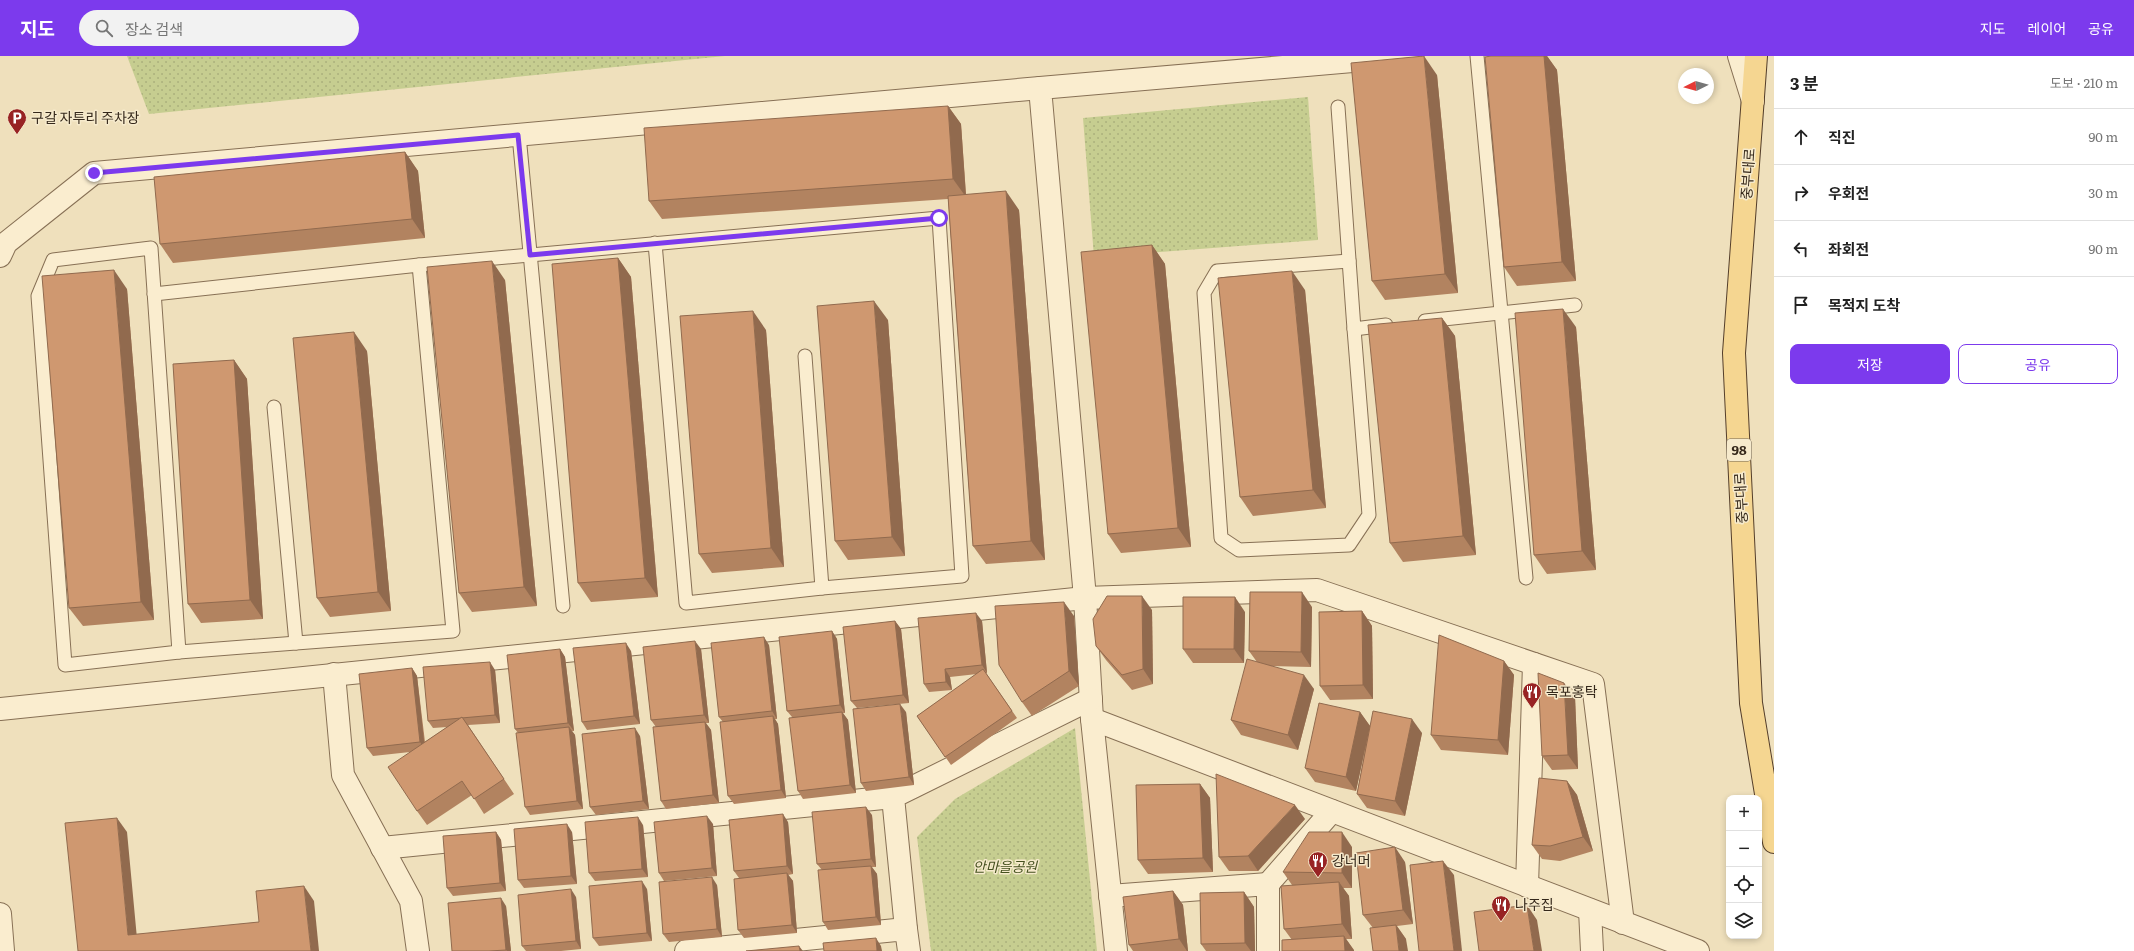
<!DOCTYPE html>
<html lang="ko">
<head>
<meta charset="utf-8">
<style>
	body { margin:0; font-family:Literata,"Noto Sans KR",serif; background:#f2f2f2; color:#222 }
	.controls { position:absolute; right:12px; bottom:12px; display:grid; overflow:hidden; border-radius:8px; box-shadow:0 2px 6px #0003 }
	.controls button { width:36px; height:36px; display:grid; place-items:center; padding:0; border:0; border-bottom:1px solid #e0e0e0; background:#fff; color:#222; font:20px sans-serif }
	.compass { position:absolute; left:1678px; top:12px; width:36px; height:36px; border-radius:50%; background:#fff; box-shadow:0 2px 6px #0003; rotate:265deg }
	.stop { position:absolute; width:12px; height:12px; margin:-9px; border:3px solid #7c3aed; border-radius:50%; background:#fff }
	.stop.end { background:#7c3aed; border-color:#fff; box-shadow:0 1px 4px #0008 }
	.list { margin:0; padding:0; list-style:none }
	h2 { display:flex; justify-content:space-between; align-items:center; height:52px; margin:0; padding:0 16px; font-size:17px }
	h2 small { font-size:13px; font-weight:400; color:#767676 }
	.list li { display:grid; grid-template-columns:26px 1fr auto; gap:12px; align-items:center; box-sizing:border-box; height:56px; padding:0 16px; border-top:1px solid #e0e0e0 }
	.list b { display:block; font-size:15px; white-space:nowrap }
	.list em { font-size:13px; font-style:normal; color:#767676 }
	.actions { display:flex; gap:8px; padding:12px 16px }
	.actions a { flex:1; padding:9px 0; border:1px solid #7c3aed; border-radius:8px; text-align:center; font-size:14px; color:#7c3aed }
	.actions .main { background:#7c3aed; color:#fff }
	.icon { flex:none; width:22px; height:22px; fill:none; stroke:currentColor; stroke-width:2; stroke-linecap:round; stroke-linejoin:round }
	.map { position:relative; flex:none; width:1774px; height:895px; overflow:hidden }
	header { display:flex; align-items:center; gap:24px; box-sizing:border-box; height:56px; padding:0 20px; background:#7c3aed; color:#fff }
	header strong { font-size:19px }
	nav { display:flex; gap:22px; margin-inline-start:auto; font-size:14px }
	.search { width:280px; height:36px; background:#f2f2f2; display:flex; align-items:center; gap:10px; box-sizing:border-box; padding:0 14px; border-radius:22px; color:#767676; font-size:15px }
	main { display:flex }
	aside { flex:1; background:#fff }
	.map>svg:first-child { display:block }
	.grass { fill:url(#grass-dots) }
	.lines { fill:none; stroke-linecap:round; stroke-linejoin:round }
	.service-casing { stroke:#877055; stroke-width:15 }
	.minor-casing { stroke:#877055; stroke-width:24 }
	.primary-casing { stroke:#543e2a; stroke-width:24 }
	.service { stroke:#faedcf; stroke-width:13 }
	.minor { stroke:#faedcf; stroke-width:22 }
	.primary { stroke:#f5d691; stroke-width:22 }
	.wall { fill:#b28360 }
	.shaded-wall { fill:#916a4e }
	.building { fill:#cf9870; stroke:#916a4e }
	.route { stroke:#7c3aed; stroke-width:5 }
	.labels { text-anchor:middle; stroke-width:3; stroke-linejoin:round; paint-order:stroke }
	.shield { fill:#f6eacc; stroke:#6f6250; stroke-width:1 }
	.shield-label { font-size:13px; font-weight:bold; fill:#35281b }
	.poi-label { font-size:14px; fill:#35281b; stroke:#f6eacc; text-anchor:start }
	.street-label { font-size:14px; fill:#35281b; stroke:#f6eacc }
	.park-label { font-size:14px; font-style:italic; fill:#465220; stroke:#f6eacc }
</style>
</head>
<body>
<header>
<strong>지도</strong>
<div class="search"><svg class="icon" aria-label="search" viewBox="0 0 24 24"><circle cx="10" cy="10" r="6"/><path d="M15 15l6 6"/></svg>장소 검색</div>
<nav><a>지도</a><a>레이어</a><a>공유</a></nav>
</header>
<main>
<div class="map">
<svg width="1774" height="895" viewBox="0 0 1774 895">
	<defs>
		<pattern id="grass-dots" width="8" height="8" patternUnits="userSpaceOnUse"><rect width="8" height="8" fill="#c6cd90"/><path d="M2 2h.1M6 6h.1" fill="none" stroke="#abb07c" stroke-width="1.8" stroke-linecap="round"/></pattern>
	</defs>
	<rect width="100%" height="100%" fill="#efe0bc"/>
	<g class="grass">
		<path d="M127,0H725L149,58Z"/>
		<path d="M1308,41L1318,184L1094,201L1083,62Z"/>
		<path d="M1075,672L1097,895H931L917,781L955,743Z"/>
	</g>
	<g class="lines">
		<defs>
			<g id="service">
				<path d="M1477,0L1526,522"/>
				<path d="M1338,51L1354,273L1386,269"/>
				<path d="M519,79L563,550"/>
				<path d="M655,187L686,547L822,532"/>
				<path d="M151,192L179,596L65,609L38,240L53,204Z"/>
				<path d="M1349,205L1217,215L1204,237L1221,482L1239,494L1349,489L1369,459L1354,273"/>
				<path d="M419,209L939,162L962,520L822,532L805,300"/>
				<path d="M154,238L419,209L453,575L179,596"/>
				<path d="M1425,265L1575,249"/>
				<path d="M274,351L296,587"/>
			</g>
			<g id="minor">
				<path d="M1739,0L1753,45"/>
				<path d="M0,200L6,187L94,117L1040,32"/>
				<path d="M334,618L343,719L411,845L418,895"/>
				<path d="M0,653L1085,542L1317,534L1593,628L1623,867"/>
				<path d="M1092,663L1085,542L1040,32L1410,0"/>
				<path d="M382,792L893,741"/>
				<path d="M1268,828L1332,755"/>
				<path d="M1527,830L1534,608"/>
				<path d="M1110,840L1268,828V895"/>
				<path d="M1590,854L1592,895"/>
				<path d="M0,858L3,895"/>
				<path d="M906,873L893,741L1091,643"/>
				<path d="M686,895L906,873L909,895"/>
				<path d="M1116,895L1092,663L1698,895"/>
			</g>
			<path id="primary" d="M1756,0L1734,297L1751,647L1774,786"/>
		</defs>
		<use href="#service" class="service-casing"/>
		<use href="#minor" class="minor-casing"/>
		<use href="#primary" class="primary-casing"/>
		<use href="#service" class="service"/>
		<use href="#minor" class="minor"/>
		<use href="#primary" class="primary"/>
	</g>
	<g class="wall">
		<path d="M1491,0H1547L1557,14L1576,225L1517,230L1504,211Z"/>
		<path d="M1437,19L1458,237L1385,244L1372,225Z"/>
		<path d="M948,50L961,68L966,138L1019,154L1045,504L986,508L973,490L948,143L662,163L649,145Z"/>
		<path d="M405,96L418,115L425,182L173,207L160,188Z"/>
		<path d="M1152,189L1165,208L1191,491L1121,497L1108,478Z"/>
		<path d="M618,202L631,221L658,541L591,546L578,527Z"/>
		<path d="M505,224L537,550L472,556L459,537Z"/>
		<path d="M127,233L154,564L83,570L69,552Z"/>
		<path d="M1305,234L1326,452L1253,460L1240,441Z"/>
		<path d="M1442,262L1455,280L1476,499L1403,506L1390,487Z"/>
		<path d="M888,264L905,500L848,504L835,485Z"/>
		<path d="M1576,271L1596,514L1547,518L1534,499Z"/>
		<path d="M766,274L784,511L712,517L699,498Z"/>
		<path d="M367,295L391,555L330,561L317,542Z"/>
		<path d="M234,304L247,323L263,563L201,567L188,548Z"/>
		<path d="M1312,551L1311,611L1270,610L1314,633L1298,694L1241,679L1231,664L1257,606L1249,595Z"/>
		<path d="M1152,554L1153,628L1132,634L1106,604L1096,590Z"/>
		<path d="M1362,555L1372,570L1373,643L1330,644L1320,630Z"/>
		<path d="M1245,556L1244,607H1193L1183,593Z"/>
		<path d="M1074,560L1079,630L1032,660L1022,646Z"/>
		<path d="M895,565L901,573L909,647L857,652L851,645Z"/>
		<path d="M982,565L987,617H986L1017,662L951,709L917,660L977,618L950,621L952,634L929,636L924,628Z"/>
		<path d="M832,575L837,583L845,657H843L848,664L856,737L803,743L798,735L792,661L787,655Z"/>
		<path d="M769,589L777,663H775L778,668L786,742L734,748L728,740L723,666L719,661Z"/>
		<path d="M560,593L565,601L574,675H572L575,679L583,753L530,759L525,751L518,677L515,673Z"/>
		<path d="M701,593L709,667H706L711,674L719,747L666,753L661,745L656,671L651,664Z"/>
		<path d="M631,595L640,668L587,674L582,666Z"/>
		<path d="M1504,605L1514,619L1508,699L1441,694L1431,679Z"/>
		<path d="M412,612L417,620L425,686L447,671L433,672L428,665L495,614L500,667L468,669L514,738L484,758L472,739L427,769L417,755L410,696L373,700L367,692Z"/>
		<path d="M1575,641L1578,713L1552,714L1542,700Z"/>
		<path d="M906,656L914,729L866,735L861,727Z"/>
		<path d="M1360,656L1370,670L1422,677L1405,760L1367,752L1357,738L1366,689L1356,735L1315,726L1305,712Z"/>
		<path d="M640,680L649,753L596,759L590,751Z"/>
		<path d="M1567,725L1577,739L1593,795L1560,805L1542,803L1532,789Z"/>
		<path d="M1200,728L1210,742L1213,816L1148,818L1138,804Z"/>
		<path d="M872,759L876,811H872L877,818L881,869L828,874L823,866L822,814L817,808Z"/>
		<path d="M1305,763L1258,815H1229L1219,801Z"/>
		<path d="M788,766L793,818L788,819L793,825L797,877L744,882L738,874L739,822L734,815Z"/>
		<path d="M713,768L717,820L664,825L659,817Z"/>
		<path d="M643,769L648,821L595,825L589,817Z"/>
		<path d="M496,776L501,784L506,835L453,840L447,832Z"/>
		<path d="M572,776L577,828L524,832L518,824Z"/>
		<path d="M1352,791V832H1343L1349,840L1352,883H1346L1354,895H1282L1292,884L1284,873L1292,829L1283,816Z"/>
		<path d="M1405,806L1413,868L1397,870L1406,883L1373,872L1363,859Z"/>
		<path d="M717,829L722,881L669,886L663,878Z"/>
		<path d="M647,833L652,885L599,890L593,882Z"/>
		<path d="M1173,835L1183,849L1188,895H1133L1129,889Z"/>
		<path d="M1244,836L1254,851L1255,895H1206L1201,888Z"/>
		<path d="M576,841L581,893L561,895H526L522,890Z"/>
		<path d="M506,850L511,895H452Z"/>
	</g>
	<g class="shaded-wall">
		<path d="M1424,0L1437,19L1458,237L1445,218Z"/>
		<path d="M1544,0H1547L1557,14L1576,225L1562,206Z"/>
		<path d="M948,50L961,68L966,141L953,123Z"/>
		<path d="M405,96L418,115L425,182L412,163Z"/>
		<path d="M1006,135L1019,154L1045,504L1031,485Z"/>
		<path d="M1152,189L1165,208L1191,491L1178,472Z"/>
		<path d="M618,202L631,221L658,541L645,522Z"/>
		<path d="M492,205L505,224L537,550L524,531Z"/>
		<path d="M114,214L127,233L154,564L141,546Z"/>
		<path d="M1292,215L1305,234L1326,452L1313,434Z"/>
		<path d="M874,245L888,264L905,500L892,481Z"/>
		<path d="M1563,253L1576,271L1596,514L1582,495Z"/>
		<path d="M753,255L766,274L784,511L771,492Z"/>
		<path d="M1442,262L1455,280L1476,499L1463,480Z"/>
		<path d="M354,276L367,295L391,555L378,536Z"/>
		<path d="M234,304L247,323L263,563L250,544Z"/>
		<path d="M1302,536L1312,551L1311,611L1301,596Z"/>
		<path d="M1142,540L1152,554L1153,628L1143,613Z"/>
		<path d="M1235,541L1245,556L1244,607L1234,593Z"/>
		<path d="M1064,546L1074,560L1079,630L1069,615Z"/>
		<path d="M1362,555L1372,570L1373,643L1363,629Z"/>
		<path d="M976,557L982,565L987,617L982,609Z"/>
		<path d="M895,565L901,573L909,647L903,639Z"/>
		<path d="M832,575L837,583L845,657L840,649Z"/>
		<path d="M764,581L769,589L777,663L772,655Z"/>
		<path d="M695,585L701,593L709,667L704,659Z"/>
		<path d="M626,587L631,595L640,668L634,660Z"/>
		<path d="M560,593L565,601L574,675L568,667Z"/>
		<path d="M1504,605L1514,619L1508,699L1498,684Z"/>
		<path d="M490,606L495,614L500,667L495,659Z"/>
		<path d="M412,612L417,620L425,694L420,686Z"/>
		<path d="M945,613L950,621L952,634L946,626Z"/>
		<path d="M1304,619L1314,633L1298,694L1288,679Z"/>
		<path d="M1564,627L1575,641L1578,713L1568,699Z"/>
		<path d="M900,648L906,656L914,729L909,721Z"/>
		<path d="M842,656L848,664L856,737L850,729Z"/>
		<path d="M1360,656L1370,670L1356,735L1346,721Z"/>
		<path d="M773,660L778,668L786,742L781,734Z"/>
		<path d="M1412,663L1422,677L1405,760L1395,745Z"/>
		<path d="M705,666L711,674L719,747L713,739Z"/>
		<path d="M569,671L575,679L583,753L577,745Z"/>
		<path d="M635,672L640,680L649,753L643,745Z"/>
		<path d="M1567,725L1577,739L1593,795L1583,781Z"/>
		<path d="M1200,728L1210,742L1213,816L1203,802Z"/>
		<path d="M1295,749L1305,763L1258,815L1248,800Z"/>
		<path d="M866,751L872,759L876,811L871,803Z"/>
		<path d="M783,758L788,766L793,818L787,810Z"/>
		<path d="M707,760L713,768L717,820L712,812Z"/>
		<path d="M638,761L643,769L648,821L642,813Z"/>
		<path d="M117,762L127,776L138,893L128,879Z"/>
		<path d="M567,768L572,776L577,828L571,820Z"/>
		<path d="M496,776L501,784L506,835L500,827Z"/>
		<path d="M1342,776L1352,791V832L1342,817Z"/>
		<path d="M1395,791L1405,806L1413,868L1403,854Z"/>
		<path d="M1443,805L1454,819L1462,895H1454Z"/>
		<path d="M871,810L877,818L881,869L876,861Z"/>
		<path d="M787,817L793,825L797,877L792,869Z"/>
		<path d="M712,821L717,829L722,881L717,873Z"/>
		<path d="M642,825L647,833L652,885L647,877Z"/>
		<path d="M1339,826L1349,840L1352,883L1342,868Z"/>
		<path d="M304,830L314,845L319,895H311Z"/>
		<path d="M571,833L576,841L581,893L576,885Z"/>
		<path d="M1173,835L1183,849L1188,895H1187L1179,883Z"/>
		<path d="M1244,836L1254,851L1255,895H1251L1245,887Z"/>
		<path d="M501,842L506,850L511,895H507L506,894Z"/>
		<path d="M1527,849L1537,864L1542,895H1534Z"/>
		<path d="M1396,869L1406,883L1408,895H1399Z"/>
		<path d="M1344,880L1354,894V895H1345Z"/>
		<path d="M876,882L881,890L882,895H877Z"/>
		<path d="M799,890L803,895H800Z"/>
	</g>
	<g class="building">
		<path d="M1424,0L1445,218L1372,225L1351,7Z"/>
		<path d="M1491,0H1544L1562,206L1504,211L1485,1Z"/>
		<path d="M948,50L953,123L649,145L644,72Z"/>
		<path d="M405,96L412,163L160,188L154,121Z"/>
		<path d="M1006,135L1031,485L973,490L948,140Z"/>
		<path d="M1152,189L1178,472L1108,478L1081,196Z"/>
		<path d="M618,202L645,522L578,527L552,208Z"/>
		<path d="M492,205L524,531L459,537L427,211Z"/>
		<path d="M114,214L141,546L69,552L42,220Z"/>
		<path d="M1292,215L1313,434L1240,441L1218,222Z"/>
		<path d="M874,245L892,481L835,485L817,250Z"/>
		<path d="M1563,253L1582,495L1534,499L1515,257Z"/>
		<path d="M753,255L771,492L699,498L680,260Z"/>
		<path d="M1442,262L1463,480L1390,487L1368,269Z"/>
		<path d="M354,276L378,536L317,542L293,282Z"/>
		<path d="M234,304L250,544L188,548L173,308Z"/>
		<path d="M1250,536H1302L1301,596L1249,595Z"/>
		<path d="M1107,540H1142L1143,613L1122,619L1096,590L1093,563Z"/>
		<path d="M1183,541H1235L1234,593H1183Z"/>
		<path d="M1064,546L1069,615L1022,646L999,609L995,550Z"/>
		<path d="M1362,555L1363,629L1320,630L1319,556Z"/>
		<path d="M976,557L982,609L945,613L946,626L924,628L918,562Z"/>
		<path d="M895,565L903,639L851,645L843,571Z"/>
		<path d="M832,575L840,649L787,655L779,581Z"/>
		<path d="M1439,579L1504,605L1498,684L1431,679Z"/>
		<path d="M764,581L772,655L719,661L711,587Z"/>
		<path d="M695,585L704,659L651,664L643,591Z"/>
		<path d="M626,587L634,660L582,666L573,592Z"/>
		<path d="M560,593L568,667L515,673L507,599Z"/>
		<path d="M1247,603L1304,619L1288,679L1231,664Z"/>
		<path d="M490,606L495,659L428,665L423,611Z"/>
		<path d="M412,612L420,686L367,692L359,618Z"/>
		<path d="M983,613L1012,655L945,701L917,660Z"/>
		<path d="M1538,617L1564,627L1568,699L1542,700Z"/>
		<path d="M1319,647L1360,656L1346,721L1305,712Z"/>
		<path d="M900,648L909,721L861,727L853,653Z"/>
		<path d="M1373,655L1412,663L1395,745L1357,738Z"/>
		<path d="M842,656L850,729L798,735L789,662Z"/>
		<path d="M773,660L781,734L728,740L720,666Z"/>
		<path d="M462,661L504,723L474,743L462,725L417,755L388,711Z"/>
		<path d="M705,666L713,739L661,745L653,671Z"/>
		<path d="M569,671L577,745L525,751L516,677Z"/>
		<path d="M635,672L643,745L590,751L582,678Z"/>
		<path d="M1216,718L1295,749L1248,800L1219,801Z"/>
		<path d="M1539,722L1567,725L1583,781L1550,790L1532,789Z"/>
		<path d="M1200,728L1203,802L1138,804L1136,729Z"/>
		<path d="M866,751L871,803L817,808L812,756Z"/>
		<path d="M783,758L787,810L734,815L729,764Z"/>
		<path d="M707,760L712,812L659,817L654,766Z"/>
		<path d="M638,761L642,813L589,817L585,766Z"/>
		<path d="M117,762L128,879L259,866L256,835L304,830L311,895H78L65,767Z"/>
		<path d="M567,768L571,820L518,824L514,773Z"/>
		<path d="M496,776L500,827L447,832L443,780Z"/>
		<path d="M1309,776H1342V817L1283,816Z"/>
		<path d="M1395,791L1403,854L1363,859L1356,797Z"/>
		<path d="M1443,805L1454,895H1419L1410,809Z"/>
		<path d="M871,810L876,861L823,866L818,814Z"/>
		<path d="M787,817L792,869L738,874L734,823Z"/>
		<path d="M712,821L717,873L663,878L659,826Z"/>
		<path d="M642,825L647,877L593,882L589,830Z"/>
		<path d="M1339,826L1342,868L1284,873L1281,830Z"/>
		<path d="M571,833L576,885L522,890L518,839Z"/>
		<path d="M1173,835L1179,883L1129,889L1123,841Z"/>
		<path d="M1244,836L1245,887L1201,888L1200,837Z"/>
		<path d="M501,842L506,894L489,895H452L448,847Z"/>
		<path d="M1527,849L1534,895H1479L1474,856Z"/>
		<path d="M1396,869L1399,895H1373L1370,872Z"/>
		<path d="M1344,880L1345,895H1282V884Z"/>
		<path d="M876,882L877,895H824L823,887Z"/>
		<path d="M799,890L800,895H746Z"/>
	</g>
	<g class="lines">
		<path class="route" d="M94,117L518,79L530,199L939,162"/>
	</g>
	<defs>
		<symbol id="parking-pin" viewBox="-11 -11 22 30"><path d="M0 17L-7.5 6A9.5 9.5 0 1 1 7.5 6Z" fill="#982324" stroke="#f6eacc"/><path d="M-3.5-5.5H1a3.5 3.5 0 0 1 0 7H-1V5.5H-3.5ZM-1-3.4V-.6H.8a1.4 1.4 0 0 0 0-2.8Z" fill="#fff"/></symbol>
		<symbol id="restaurant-pin" viewBox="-11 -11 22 30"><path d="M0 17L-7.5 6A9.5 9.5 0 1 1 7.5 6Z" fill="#982324" stroke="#f6eacc"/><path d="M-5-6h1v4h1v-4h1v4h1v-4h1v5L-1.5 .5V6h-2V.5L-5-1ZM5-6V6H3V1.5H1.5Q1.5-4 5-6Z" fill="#fff"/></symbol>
	</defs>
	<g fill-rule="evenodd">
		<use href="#parking-pin" x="6" y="51" width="22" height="30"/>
		<use href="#restaurant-pin" x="1521" y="625" width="22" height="30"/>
		<use href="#restaurant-pin" x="1307" y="794" width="22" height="30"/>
		<use href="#restaurant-pin" x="1490" y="838" width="22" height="30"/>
	</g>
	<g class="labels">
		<rect class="shield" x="1727" y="383" width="24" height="22" rx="3"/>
		<g class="shield-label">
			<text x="1739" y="399">98</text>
		</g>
		<g class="poi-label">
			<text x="31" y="67">구갈 자투리 주차장</text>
			<text x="1546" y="641">목포홍탁</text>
			<text x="1332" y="810">강너머</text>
			<text x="1515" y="854">나주집</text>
		</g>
		<g class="street-label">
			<text transform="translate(1748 118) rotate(-86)" y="5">중부대로</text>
			<text transform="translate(1741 442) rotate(-93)" y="5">중부대로</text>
		</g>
		<g class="park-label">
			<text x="1005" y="816">안마을공원</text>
		</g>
	</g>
</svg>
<div class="controls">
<button>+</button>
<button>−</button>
<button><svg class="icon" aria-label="locate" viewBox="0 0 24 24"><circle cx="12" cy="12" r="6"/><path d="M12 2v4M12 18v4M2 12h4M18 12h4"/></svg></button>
<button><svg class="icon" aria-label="layers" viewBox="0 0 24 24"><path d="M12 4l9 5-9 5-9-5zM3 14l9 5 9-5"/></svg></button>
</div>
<svg class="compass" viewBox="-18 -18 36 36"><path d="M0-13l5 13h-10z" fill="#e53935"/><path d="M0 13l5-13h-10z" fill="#767676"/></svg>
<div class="stop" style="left:939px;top:162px"></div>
<div class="stop end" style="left:94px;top:117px"></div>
</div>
<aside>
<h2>3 분<small>도보 · 210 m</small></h2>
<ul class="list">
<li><svg class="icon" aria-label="ahead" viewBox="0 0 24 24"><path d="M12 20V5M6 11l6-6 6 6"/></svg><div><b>직진</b></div><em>90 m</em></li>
<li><svg class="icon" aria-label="right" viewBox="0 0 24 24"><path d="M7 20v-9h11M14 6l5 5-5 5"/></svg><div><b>우회전</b></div><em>30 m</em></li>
<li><svg class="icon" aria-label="left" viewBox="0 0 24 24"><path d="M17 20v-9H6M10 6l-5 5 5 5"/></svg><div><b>좌회전</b></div><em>90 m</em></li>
<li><svg class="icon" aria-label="arrive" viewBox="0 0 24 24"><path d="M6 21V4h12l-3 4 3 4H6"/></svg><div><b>목적지 도착</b></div></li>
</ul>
<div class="actions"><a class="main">저장</a><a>공유</a></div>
</aside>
</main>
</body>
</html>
